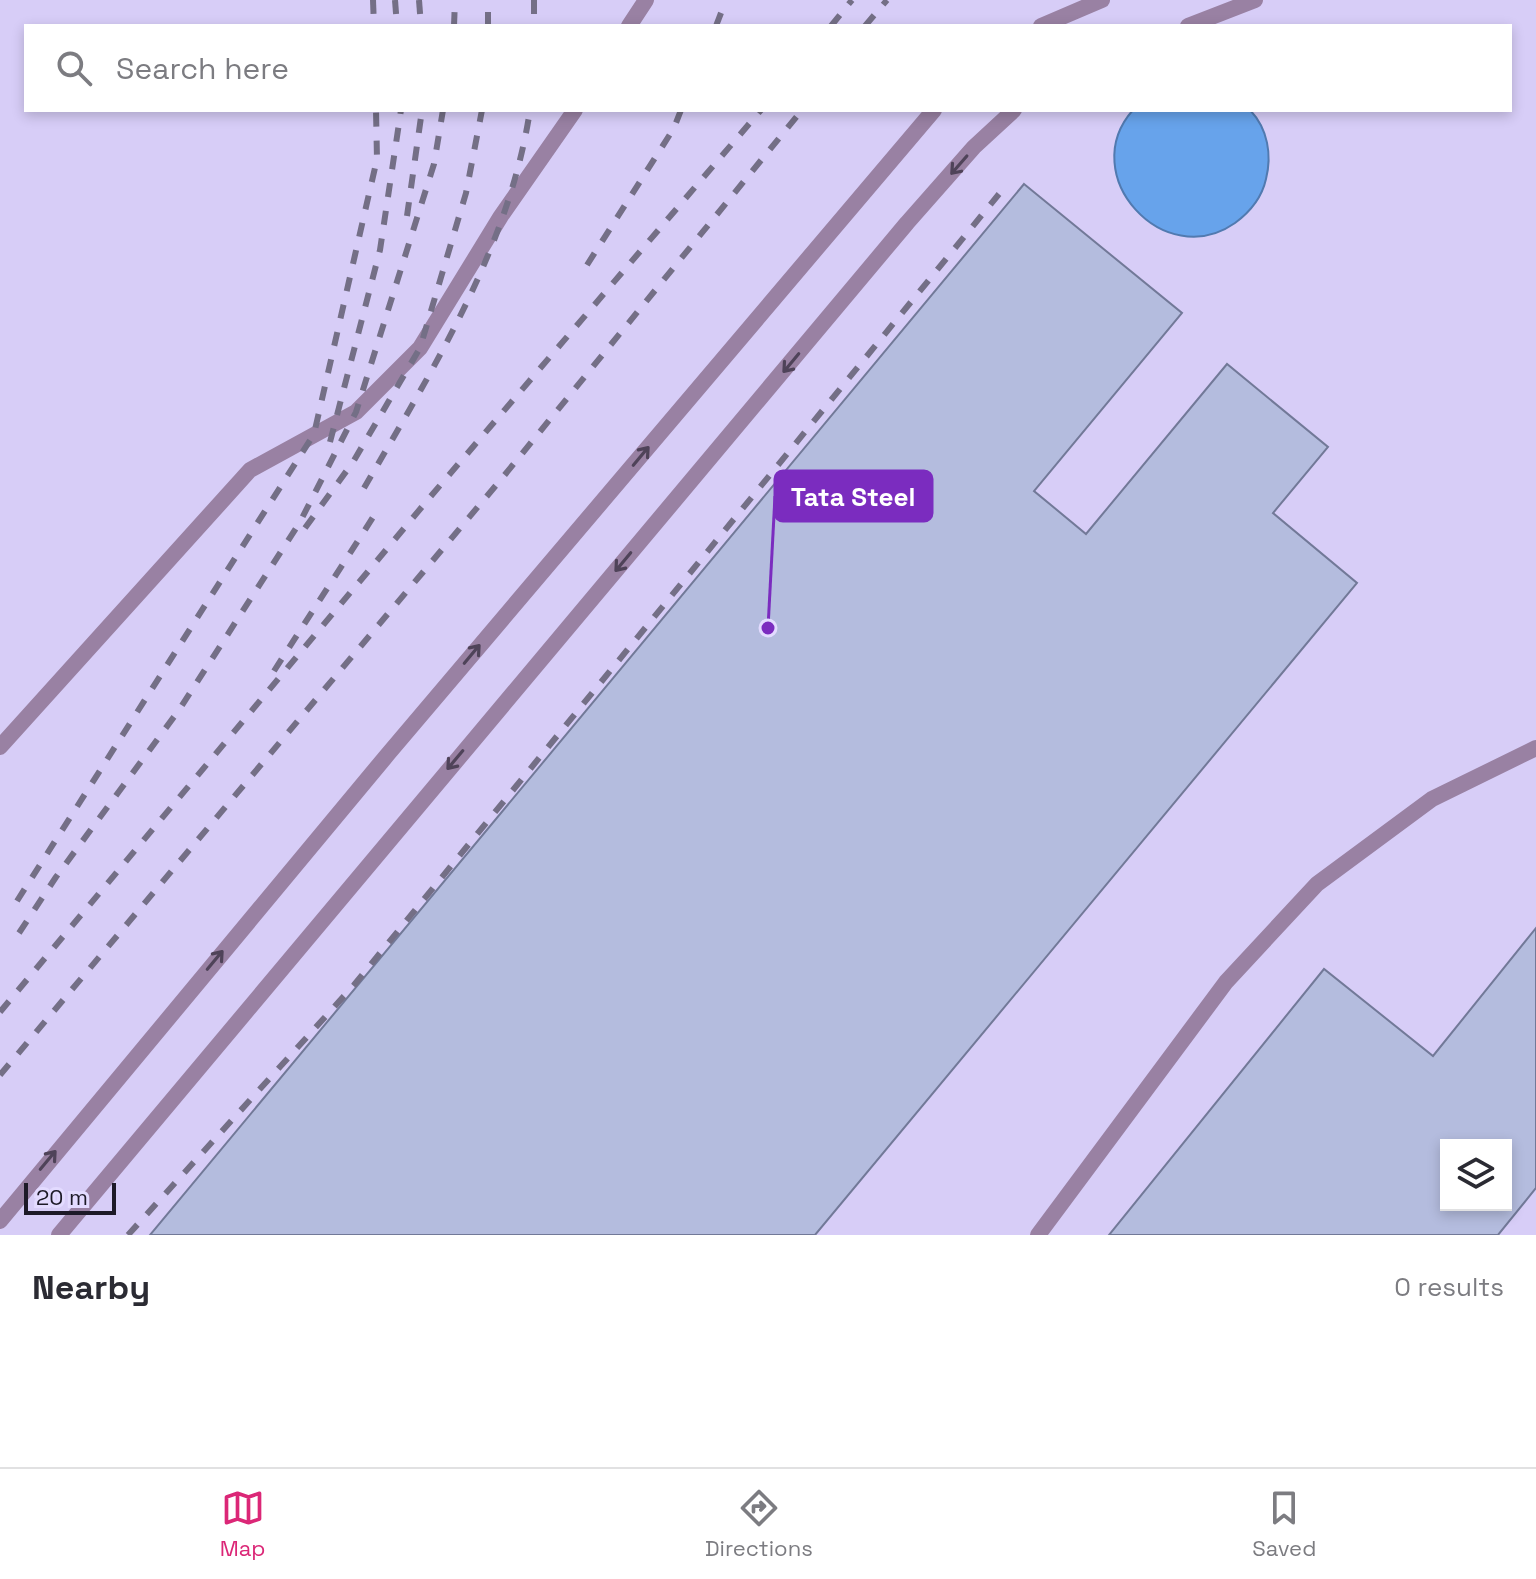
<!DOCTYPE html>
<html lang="en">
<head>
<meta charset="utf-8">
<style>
	body { margin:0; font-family:"Space Grotesk",sans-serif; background:#f2f2f3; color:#2b2b33 }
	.controls { position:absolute; right:24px; bottom:24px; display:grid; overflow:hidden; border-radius:0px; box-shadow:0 4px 12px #0003 }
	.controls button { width:72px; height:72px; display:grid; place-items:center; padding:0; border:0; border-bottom:2px solid #e1e1e2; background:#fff; color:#2b2b33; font:40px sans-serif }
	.scale { position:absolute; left:24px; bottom:20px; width:92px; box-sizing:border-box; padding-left:8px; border:4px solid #1d1a27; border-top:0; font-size:22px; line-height:28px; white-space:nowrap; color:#1d1a27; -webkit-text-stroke:6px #e3dbff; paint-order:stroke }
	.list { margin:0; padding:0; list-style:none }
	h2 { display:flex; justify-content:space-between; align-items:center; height:104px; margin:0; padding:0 32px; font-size:34px }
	h2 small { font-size:26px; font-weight:400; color:#7c7c81 }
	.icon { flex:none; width:44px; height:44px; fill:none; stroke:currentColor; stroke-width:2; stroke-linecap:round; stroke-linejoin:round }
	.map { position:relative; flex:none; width:1536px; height:1235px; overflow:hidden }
	.search { position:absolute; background:#fff; box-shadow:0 4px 12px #0003; left:24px; right:24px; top:24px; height:88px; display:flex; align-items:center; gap:20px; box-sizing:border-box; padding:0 28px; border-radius:0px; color:#7c7c81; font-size:30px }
	.sheet { height:232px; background:#fff }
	nav { display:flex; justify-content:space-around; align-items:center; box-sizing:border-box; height:112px; border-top:2px solid #e1e1e2; background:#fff; font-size:22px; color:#7c7c81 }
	nav a { display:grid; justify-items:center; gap:4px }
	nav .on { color:#db2777 }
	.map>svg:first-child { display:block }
	.built { fill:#d7cdf7; fill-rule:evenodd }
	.water { fill:#67a3eb; stroke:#517ab0; stroke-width:2 }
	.building { fill:#b4bcde; stroke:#727998; stroke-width:2; fill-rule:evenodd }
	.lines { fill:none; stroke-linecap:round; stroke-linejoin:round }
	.lane { stroke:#9981a3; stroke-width:16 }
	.rail { stroke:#746f86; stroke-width:6; stroke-dasharray:14 14; stroke-linecap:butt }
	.oneway { stroke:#4f4359 }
	.leader { fill:none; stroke:#7b2cbf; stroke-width:3 }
	.callout-dot { fill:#7b2cbf; stroke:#e3dbff; stroke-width:3 }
	.callout { fill:#7b2cbf; stroke:#7b2cbf; stroke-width:3 }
	.callout-label { font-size:26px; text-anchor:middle; font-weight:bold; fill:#fff }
</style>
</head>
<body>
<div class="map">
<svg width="1536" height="1235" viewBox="0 0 1536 1235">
	<rect width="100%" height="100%" fill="#e3dbff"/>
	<path class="built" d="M0,0H1536V1235H0ZM26,26H1510V110H26ZM1446,1145H1506V1205H1446Z"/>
	<path class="water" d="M1133,110H1250C1268,129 1272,155 1266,179C1262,197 1250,212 1235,223C1164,273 1075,175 1133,110Z"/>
	<g class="building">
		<path d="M1024,184L1182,313L1034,491L1086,534L1227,364L1328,447L1273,513L1357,583L815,1235H150Z"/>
		<path d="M1536,928V1188L1498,1235H1109L1324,969L1433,1056ZM1446,1145H1506V1205H1446Z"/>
	</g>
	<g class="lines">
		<g class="lane">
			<path d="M629,26L646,0"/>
			<path d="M1041,26L1102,0"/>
			<path d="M1188,26L1255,0"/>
			<path d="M0,747L250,470L356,412L420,348L501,216L575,110"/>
			<path d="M0,1221L388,754L934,110"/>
			<path d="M59,1235L907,223L974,147L1014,110"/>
			<path d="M1038,1235L1226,982L1317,884L1432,799L1536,748"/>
		</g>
		<g class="rail">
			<path d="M373,0L374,26"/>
			<path d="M395,0L397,26"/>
			<path d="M419,0L421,26"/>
			<path d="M534,0V26"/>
			<path d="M454,26L455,0"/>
			<path d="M488,26V0"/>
			<path d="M716,26L726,0"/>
			<path d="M831,26L852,0"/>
			<path d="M865,26L887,0"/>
			<path d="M407,216L422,110"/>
			<path d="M587,265L674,128L681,110"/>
			<path d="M330,442L380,250L401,110"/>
			<path d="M364,488C433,369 509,248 530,110"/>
			<path d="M305,528L353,462L420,348L466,193L482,110"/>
			<path d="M274,671L379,508"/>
			<path d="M17,901L314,434L377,159L376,110"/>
			<path d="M19,933L56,877L179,710L300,522L356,412L434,164L443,110"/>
			<path d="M0,1012L431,496L761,110"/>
			<path d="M0,1075L503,477L802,110"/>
			<path d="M128,1235L354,985L999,194"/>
		</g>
	</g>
	<defs><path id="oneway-shaft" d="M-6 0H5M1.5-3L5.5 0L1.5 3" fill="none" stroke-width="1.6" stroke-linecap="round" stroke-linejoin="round" transform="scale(2)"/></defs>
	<g class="oneway">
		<use href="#oneway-shaft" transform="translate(959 165) rotate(131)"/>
		<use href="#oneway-shaft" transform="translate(791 363) rotate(130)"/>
		<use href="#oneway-shaft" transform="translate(641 456) rotate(-50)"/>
		<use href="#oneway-shaft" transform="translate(623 562) rotate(130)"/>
		<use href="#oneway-shaft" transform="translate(472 654) rotate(-50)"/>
		<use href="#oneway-shaft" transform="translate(455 760) rotate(130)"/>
		<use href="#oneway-shaft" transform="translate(215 960) rotate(-50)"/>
		<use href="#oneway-shaft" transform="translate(48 1160) rotate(-50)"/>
	</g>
	<path class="leader" d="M768 628L775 496"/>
	<circle class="callout-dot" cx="768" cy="628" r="8"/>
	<rect class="callout" x="775" y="471" width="157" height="50" rx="8"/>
	<g class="callout-label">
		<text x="853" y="506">Tata Steel</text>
	</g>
</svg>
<div class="controls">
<button><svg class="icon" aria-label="layers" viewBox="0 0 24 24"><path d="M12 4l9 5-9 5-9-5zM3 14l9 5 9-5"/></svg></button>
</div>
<div class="scale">20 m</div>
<div class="search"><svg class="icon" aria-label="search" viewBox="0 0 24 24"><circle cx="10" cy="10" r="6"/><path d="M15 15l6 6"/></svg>Search here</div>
</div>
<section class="sheet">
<h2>Nearby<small>0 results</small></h2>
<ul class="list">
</ul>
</section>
<nav>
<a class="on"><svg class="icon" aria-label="map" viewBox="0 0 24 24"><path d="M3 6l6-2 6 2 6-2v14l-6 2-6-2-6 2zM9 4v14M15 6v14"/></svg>Map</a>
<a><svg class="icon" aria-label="directions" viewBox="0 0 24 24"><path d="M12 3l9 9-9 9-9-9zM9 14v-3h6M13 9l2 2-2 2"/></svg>Directions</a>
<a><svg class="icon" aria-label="saved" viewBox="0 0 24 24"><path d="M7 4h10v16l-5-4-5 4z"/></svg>Saved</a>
</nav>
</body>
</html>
